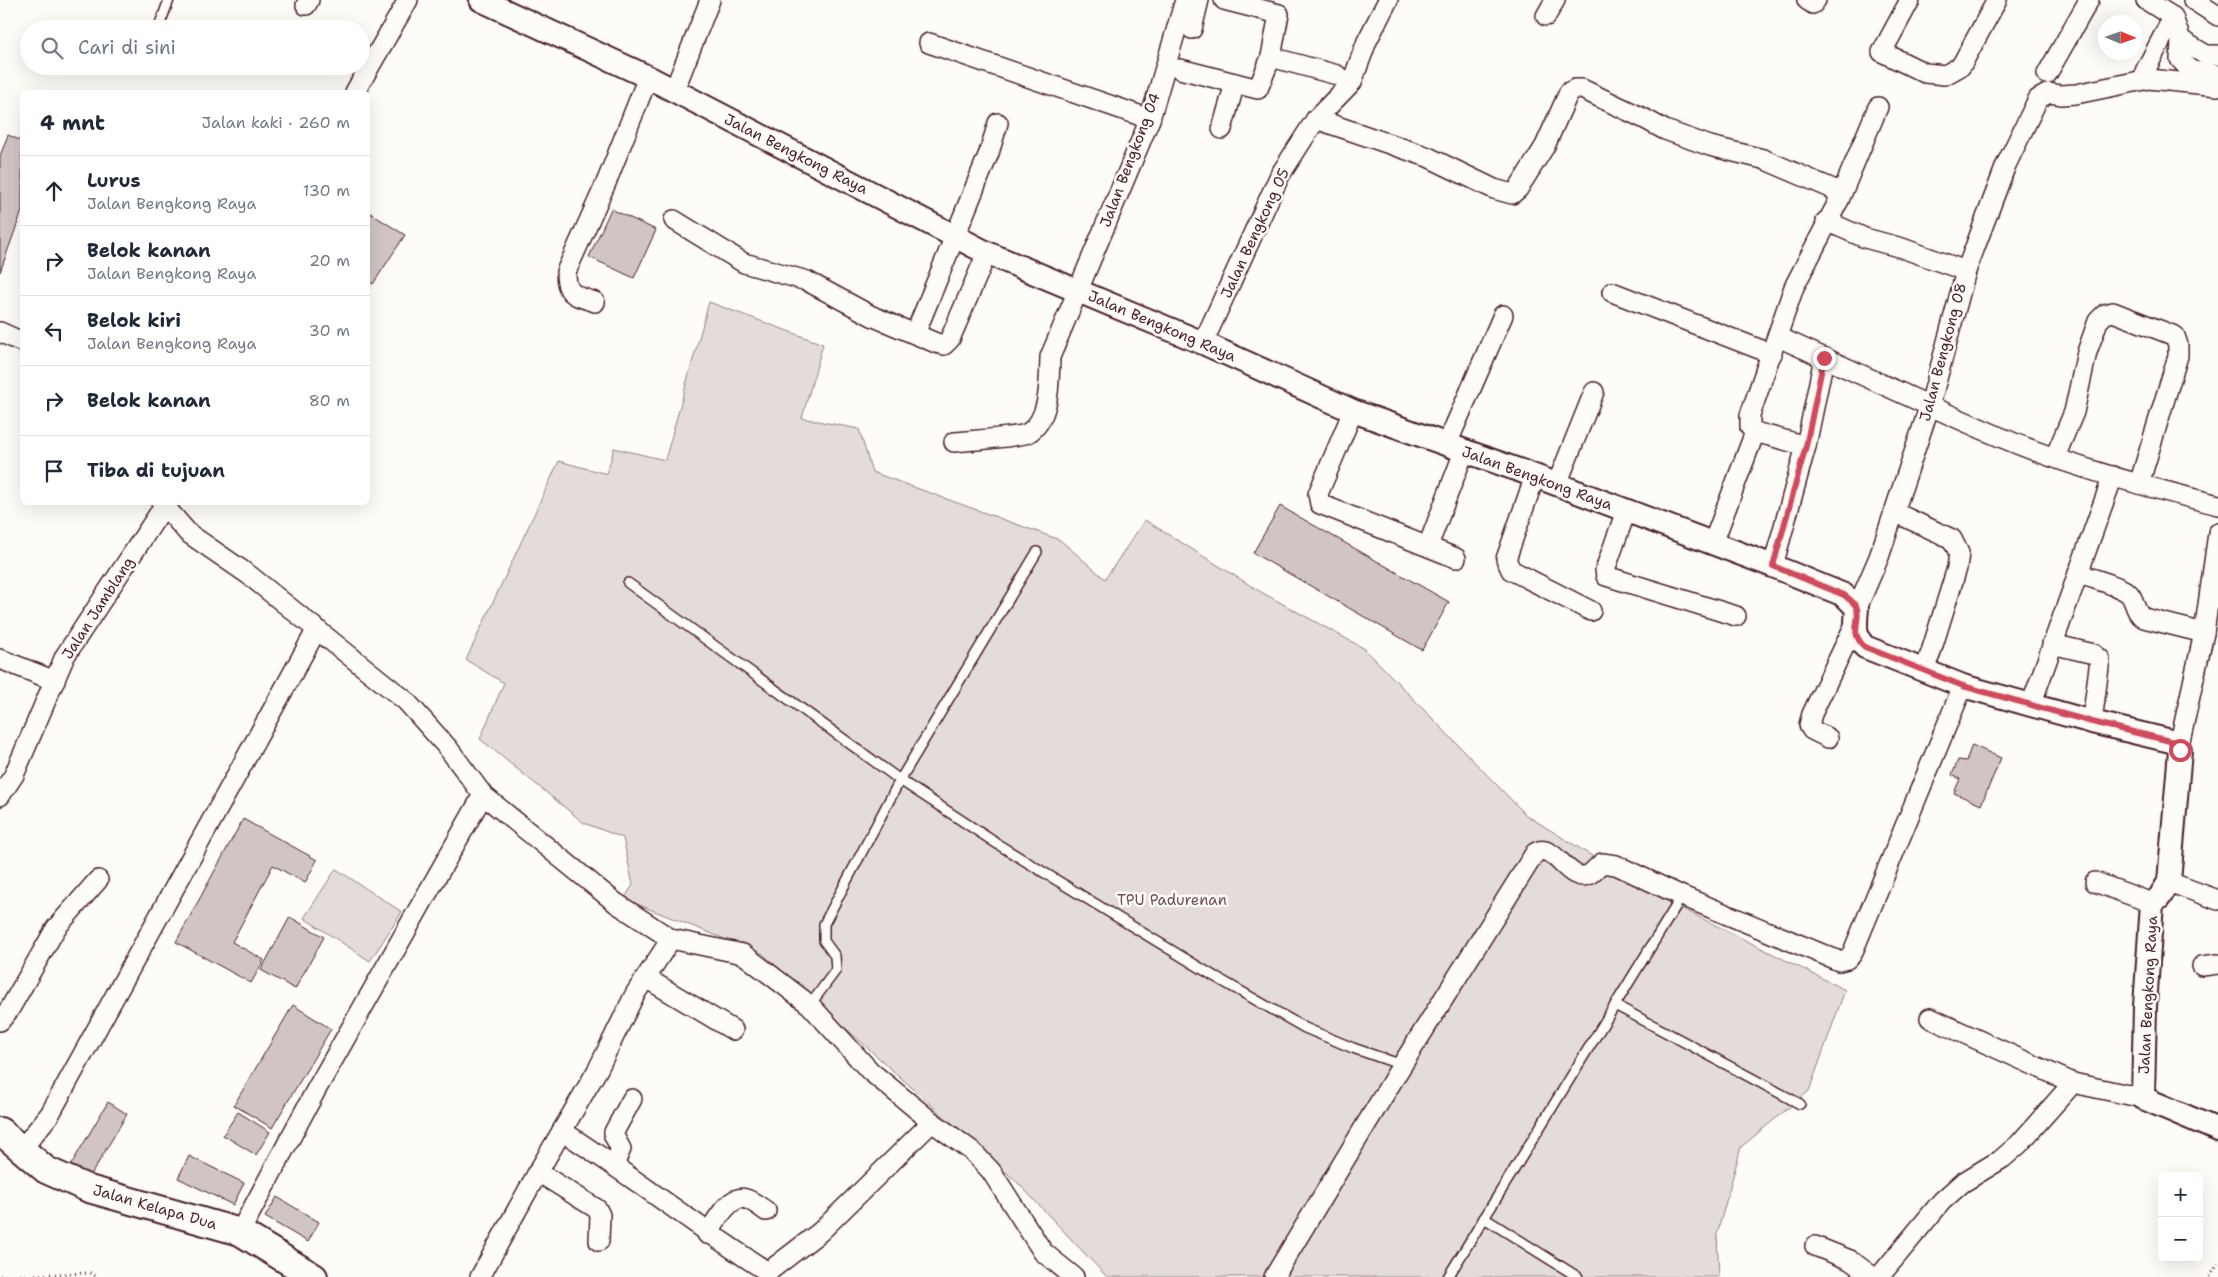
<!DOCTYPE html>
<html lang="id">
<head>
<meta charset="utf-8">
<style>
	body { margin:0; font-family:"Shantell Sans",sans-serif; background:#f2f2f3; color:#1f2937 }
	.controls { position:absolute; right:15px; bottom:15px; display:grid; overflow:hidden; border-radius:8px; box-shadow:0 5px 20px #0002 }
	.controls button { width:45px; height:45px; display:grid; place-items:center; padding:0; border:0; border-bottom:1px solid #e0e1e3; background:#fff; color:#1f2937; font:25px sans-serif }
	.compass { position:absolute; left:2098px; top:15px; width:45px; height:45px; border-radius:50%; background:#fff; box-shadow:0 5px 20px #0002; rotate:92deg }
	.stop { position:absolute; width:15px; height:15px; margin:-11px; border:4px solid #d1495b; border-radius:50%; background:#fff }
	.stop.end { background:#d1495b; border-color:#fff; box-shadow:0 1px 5px #0008 }
	.list { margin:0; padding:0; list-style:none }
	h2 { display:flex; justify-content:space-between; align-items:center; height:65px; margin:0; padding:0 20px; font-size:21px }
	h2 small { font-size:16px; font-weight:400; color:#747a83 }
	.list li { display:grid; grid-template-columns:32px 1fr auto; gap:15px; align-items:center; box-sizing:border-box; height:70px; padding:0 20px; border-top:1px solid #e0e1e3 }
	.list b { display:block; font-size:19px; white-space:nowrap }
	.list p { margin:0; font-size:16px; white-space:nowrap; color:#747a83 }
	.list em { font-size:16px; font-style:normal; color:#747a83 }
	.icon { flex:none; width:28px; height:28px; fill:none; stroke:currentColor; stroke-width:2; stroke-linecap:round; stroke-linejoin:round }
	.map { position:relative; flex:none; width:2218px; height:1277px; overflow:hidden }
	.search { position:absolute; background:#fff; box-shadow:0 5px 20px #0002; left:20px; top:20px; width:350px; height:55px; display:flex; align-items:center; gap:12px; box-sizing:border-box; padding:0 18px; border-radius:28px; color:#747a83; font-size:19px }
	.panel { position:absolute; background:#fff; box-shadow:0 5px 20px #0002; left:20px; top:90px; width:350px; height:415px; border-radius:8px }
	.map>svg:first-child { display:block }
	.green { fill:#e3dcda; stroke:#967e82 }
	.building { fill:#d0c5c4; stroke:#4a1f2b }
	.lines { fill:none; stroke-linecap:round; stroke-linejoin:round }
	.service-casing { stroke:#4a1f2b; stroke-width:12 }
	.minor-casing { stroke:#4a1f2b; stroke-width:22 }
	.tertiary-casing { stroke:#4a1f2b; stroke-width:26 }
	.secondary-casing { stroke:#4a1f2b; stroke-width:30 }
	.path { stroke:#4a1f2b; stroke-width:3; stroke-dasharray:1 4; stroke-linecap:butt }
	.service { stroke:#fdfcf7; stroke-width:9 }
	.minor { stroke:#fdfcf7; stroke-width:19 }
	.tertiary { stroke:#fdfcf7; stroke-width:22 }
	.secondary { stroke:#fdfcf7; stroke-width:26 }
	.route { stroke:#d1495b; stroke-width:6 }
	.labels { text-anchor:middle; stroke-width:5; stroke-linejoin:round; paint-order:stroke }
	.street-label { font-size:15px; fill:#4a1f2b; stroke:#fdfcf7 }
	.park-label { font-size:15px; fill:#704e57; stroke:#fdfcf7 }
</style>
</head>
<body>
<div class="map">
<svg width="2218" height="1277" viewBox="0 0 2218 1277">
	<rect width="100%" height="100%" fill="#fdfcf7"/>
	<filter id="ink" filterUnits="userSpaceOnUse"><feTurbulence type="fractalNoise" baseFrequency=".02" numOctaves="2"/><feDisplacementMap in="SourceGraphic" scale="10" xChannelSelector="R" yChannelSelector="G"/><feConvolveMatrix kernelMatrix="1 2 1 2 8 2 1 2 1" color-interpolation-filters="sRGB"/></filter>
	<g filter="url(#ink)">
		<g class="green">
			<path d="M709,302L823,344L802,418L859,429L872,472L1060,540L1105,579L1145,520L1261,592L1365,649L1526,815L1653,894L1845,990L1809,1091L1741,1147L1717,1234L1719,1277H1107L1018,1183L763,954L624,899L633,885L623,838L584,823L480,739L504,683L466,660L559,461L607,474L614,448L665,460Z"/>
			<path d="M336,869L402,912L370,961L304,918Z"/>
		</g>
		<g class="building">
			<path d="M8,135L22,141V211L0,272V156Z"/>
			<path d="M611,209L656,230L634,278L589,257Z"/>
			<path d="M370,213L405,235L373,284L368,281V216Z"/>
			<path d="M1280,506L1449,602L1422,650L1253,553Z"/>
			<path d="M1972,745L2001,758L1981,805L1954,793L1960,779L1952,775L1958,760L1966,761Z"/>
			<path d="M243,819L317,860L305,883L273,865L232,942L264,960L251,983L176,942Z"/>
			<path d="M290,917L324,937L295,989L261,970Z"/>
			<path d="M293,1005L331,1029L272,1128L234,1105Z"/>
			<path d="M108,1102L127,1114L88,1180L69,1168Z"/>
			<path d="M238,1112L270,1132L256,1155L223,1135Z"/>
			<path d="M189,1156L244,1183L233,1205L178,1178Z"/>
			<path d="M277,1197L319,1222L308,1242L265,1217Z"/>
		</g>
		<g class="lines">
			<defs>
				<g id="service">
					<path d="M158,29L169,0"/>
					<path d="M628,583L900,780L999,845L1212,975L1305,1028L1353,1048L1402,1065"/>
					<path d="M810,1005L836,970L835,956L824,941V924L900,780L1037,552"/>
					<path d="M1615,1005L1800,1104"/>
					<path d="M1484,1218L1578,1277"/>
					<path d="M1448,1277L1682,896"/>
				</g>
				<g id="minor">
					<path d="M1807,0L1813,4L1816,0"/>
					<path d="M1910,0L1882,52L1925,73L1945,75L1961,66L1997,0"/>
					<path d="M2146,0L2173,17L2181,40L2180,59L2191,71L2214,74"/>
					<path d="M2193,0L2218,16"/>
					<path d="M306,5L309,0"/>
					<path d="M1546,16L1555,0"/>
					<path d="M1192,29L1199,0"/>
					<path d="M2181,40L2206,55H2218"/>
					<path d="M929,43L1150,119"/>
					<path d="M1271,57L1337,75"/>
					<path d="M1180,69L1258,89L1271,57L1279,14L1224,0"/>
					<path d="M2145,71L2173,17"/>
					<path d="M2047,74L2089,0"/>
					<path d="M674,91L710,0"/>
					<path d="M355,92L408,0"/>
					<path d="M1316,119L1428,157L1494,189L1512,194L1518,189L1545,146L1569,92L1575,89H1582L1645,119L1665,130L1710,146L1763,159L1833,189L1836,191L1839,200"/>
					<path d="M1222,129L1235,83"/>
					<path d="M674,220L744,263L807,281L872,316L936,343L944,345L950,339L987,253"/>
					<path d="M1826,221L1865,238L1902,248L1966,271"/>
					<path d="M1612,292L1772,354"/>
					<path d="M595,302C575,295 566,296 566,272L606,183L648,77"/>
					<path d="M0,332L22,342"/>
					<path d="M915,334L989,153L998,123"/>
					<path d="M1778,337C1852,370 1926,405 2000,437C2070,467 2145,486 2218,505"/>
					<path d="M1203,343L1280,175L1316,119L1352,82L1367,41L1388,0"/>
					<path d="M1353,411L1318,494L1320,504L1456,558"/>
					<path d="M954,442C966,441 1021,437 1028,433C1051,419 1049,380 1050,357L1150,119L1185,0"/>
					<path d="M1447,444L1503,315"/>
					<path d="M1806,446L1824,358"/>
					<path d="M2055,457L2074,412L2087,352L2098,321L2105,314L2113,312L2175,336L2178,345V356L2139,484"/>
					<path d="M1535,476L1506,559L1511,570L1591,611"/>
					<path d="M1557,484L1594,392"/>
					<path d="M161,502L188,533L249,575L406,701L448,748L483,795L616,903L671,939L743,954L810,1005L870,1071L932,1122L972,1151L991,1171L1043,1252L1074,1277"/>
					<path d="M1626,511L1605,570L1606,576L1736,616"/>
					<path d="M1894,512L1952,539L1959,553L1957,568L1930,655L1923,670"/>
					<path d="M1713,543L1755,432"/>
					<path d="M1428,546L1464,452"/>
					<path d="M1773,566L1806,446L1755,432L1750,427V415L1794,287L1839,200L1878,107"/>
					<path d="M2078,573C2092,579 2115,584 2127,592C2136,598 2133,611 2144,618L2204,633"/>
					<path d="M1857,608L1879,557L1930,405L1966,271L2006,165L2038,99L2049,93L2061,95L2076,94L2149,79L2218,86"/>
					<path d="M2052,644L2094,654L2100,659L2092,722"/>
					<path d="M0,659L55,681"/>
					<path d="M2031,705L2113,476"/>
					<path d="M1828,738L1812,730L1809,725L1812,714L1856,622"/>
					<path d="M2179,746L2204,633L2218,533"/>
					<path d="M0,796L14,775L65,656L164,506"/>
					<path d="M2095,882L2152,903"/>
					<path d="M2169,882L2218,900"/>
					<path d="M2202,966L2218,964"/>
					<path d="M646,978L733,1030"/>
					<path d="M1930,1018L2073,1083"/>
					<path d="M0,1021L9,1010L56,928L98,880"/>
					<path d="M562,1131C632,1176 697,1227 768,1272L767,1277"/>
					<path d="M21,1150L50,1114L317,629"/>
					<path d="M614,1165L621,1149L614,1136V1132L632,1099"/>
					<path d="M538,1172L597,1209L600,1215L599,1241"/>
					<path d="M240,1232L316,1090L483,795"/>
					<path d="M707,1234C716,1222 729,1194 746,1199C753,1201 760,1207 766,1211"/>
					<path d="M1815,1246L1850,1260L1873,1277"/>
					<path d="M768,1272L820,1232L932,1122"/>
					<path d="M480,1277L538,1172L598,1069L635,994L671,939"/>
					<path d="M1274,1277L1402,1065L1535,853C1555,840 1568,886 1590,874C1594,871 1598,866 1602,863L1616,865L1682,896L1839,961L1847,959L1852,954L1963,686"/>
					<path d="M1879,1277L1942,1201L1962,1183L2003,1158L2019,1144L2073,1083L2143,1098"/>
				</g>
				<path id="tertiary" d="M481,0L648,77L987,253L1203,343L1353,411L1535,476L1773,566L1844,595L1857,608C1856,623 1853,636 1865,647L1963,686L2092,722L2175,742L2180,750L2169,882L2159,898L2152,903L2145,1006L2143,1098L2218,1130"/>
				<path id="secondary" d="M0,1131L46,1170L89,1189L240,1232L314,1277"/>
			</defs>
			<use href="#service" class="service-casing"/>
			<use href="#minor" class="minor-casing"/>
			<use href="#tertiary" class="tertiary-casing"/>
			<use href="#secondary" class="secondary-casing"/>
			<g class="path">
				<path d="M0,1276L91,1273L97,1277"/>
				<path d="M2210,1277L2218,1264"/>
			</g>
			<use href="#service" class="service"/>
			<use href="#minor" class="minor"/>
			<use href="#tertiary" class="tertiary"/>
			<use href="#secondary" class="secondary"/>
		</g>
	</g>
	<g class="lines" filter="url(#ink)">
		<path class="route" d="M1824,358L1806,446L1773,566L1844,595C1848,598 1853,602 1856,606C1863,619 1847,631 1865,647L1963,686L2092,722L2174,742L2180,750"/>
	</g>
	<g class="labels">
		<g class="street-label">
			<text transform="translate(796 154) rotate(27)" y="5">Jalan Bengkong Raya</text>
			<text transform="translate(1130 160) rotate(-69)" y="5">Jalan Bengkong 04</text>
			<text transform="translate(1255 233) rotate(-65)" y="5">Jalan Bengkong 05</text>
			<text transform="translate(1162 326) rotate(23)" y="5">Jalan Bengkong Raya</text>
			<text transform="translate(1943 352) rotate(-75)" y="5">Jalan Bengkong 08</text>
			<text transform="translate(1537 478) rotate(20)" y="5">Jalan Bengkong Raya</text>
			<text transform="translate(98 608) rotate(-57)" y="5">Jalan Jamblang</text>
			<text transform="translate(2148 995) rotate(-87)" y="5">Jalan Bengkong Raya</text>
			<text transform="translate(155 1207) rotate(16)" y="5">Jalan Kelapa Dua</text>
		</g>
		<g class="park-label">
			<text x="1172" y="905">TPU Padurenan</text>
		</g>
	</g>
</svg>
<div class="controls">
<button>+</button>
<button>−</button>
</div>
<svg class="compass" viewBox="-18 -18 36 36"><path d="M0-13l5 13h-10z" fill="#e53935"/><path d="M0 13l5-13h-10z" fill="#747a83"/></svg>
<div class="stop" style="left:2180px;top:750px"></div>
<div class="stop end" style="left:1824px;top:358px"></div>
<div class="search"><svg class="icon" aria-label="search" viewBox="0 0 24 24"><circle cx="10" cy="10" r="6"/><path d="M15 15l6 6"/></svg>Cari di sini</div>
<section class="panel">
<h2>4 mnt<small>Jalan kaki · 260 m</small></h2>
<ul class="list">
<li><svg class="icon" aria-label="ahead" viewBox="0 0 24 24"><path d="M12 20V5M6 11l6-6 6 6"/></svg><div><b>Lurus</b><p>Jalan Bengkong Raya</p></div><em>130 m</em></li>
<li><svg class="icon" aria-label="right" viewBox="0 0 24 24"><path d="M7 20v-9h11M14 6l5 5-5 5"/></svg><div><b>Belok kanan</b><p>Jalan Bengkong Raya</p></div><em>20 m</em></li>
<li><svg class="icon" aria-label="left" viewBox="0 0 24 24"><path d="M17 20v-9H6M10 6l-5 5 5 5"/></svg><div><b>Belok kiri</b><p>Jalan Bengkong Raya</p></div><em>30 m</em></li>
<li><svg class="icon" aria-label="right" viewBox="0 0 24 24"><path d="M7 20v-9h11M14 6l5 5-5 5"/></svg><div><b>Belok kanan</b></div><em>80 m</em></li>
<li><svg class="icon" aria-label="arrive" viewBox="0 0 24 24"><path d="M6 21V4h12l-3 4 3 4H6"/></svg><div><b>Tiba di tujuan</b></div></li>
</ul>
</section>
</div>
</body>
</html>
